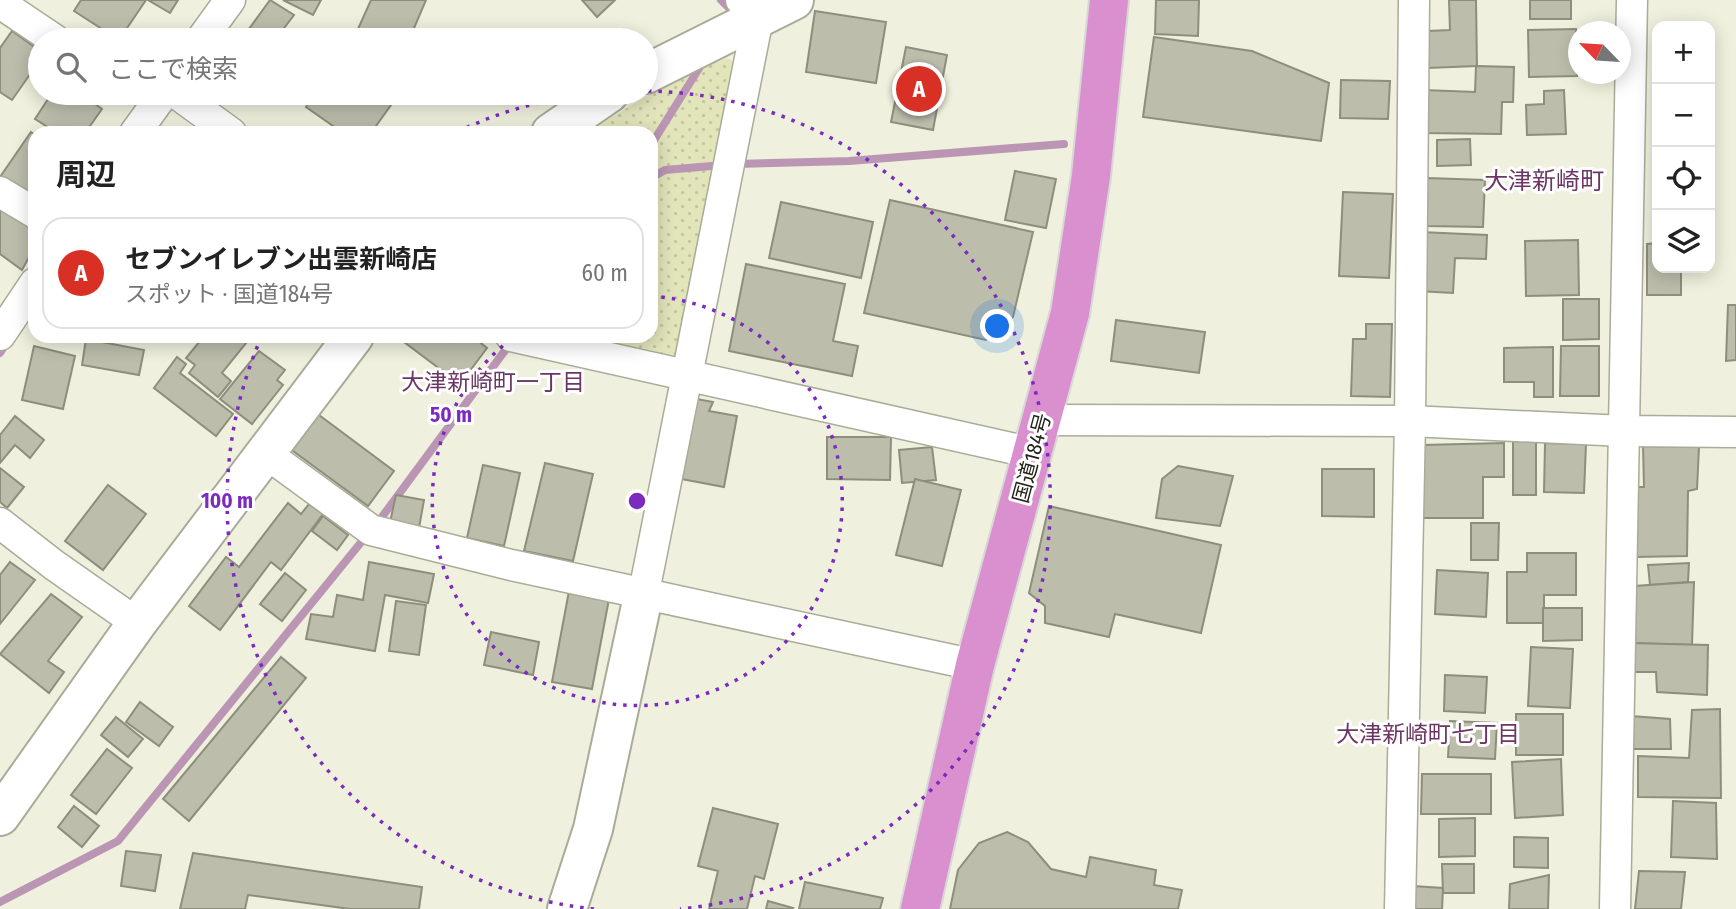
<!DOCTYPE html>
<html lang="ja">
<head>
<meta charset="utf-8">
<style>
	body { margin:0; font-family:"Fira Sans Condensed","Noto Sans JP",sans-serif; background:#f2f2f2; color:#222 }
	.controls { position:absolute; right:21px; top:21px; display:grid; overflow:hidden; border-radius:14px; box-shadow:0 4px 18px #0003 }
	.controls button { width:63px; height:63px; display:grid; place-items:center; padding:0; border:0; border-bottom:2px solid #e0e0e0; background:#fff; color:#222; font:35px sans-serif }
	.compass { position:absolute; left:1568px; top:21px; width:63px; height:63px; border-radius:50%; background:#fff; box-shadow:0 4px 18px #0003; rotate:295deg }
	.you { position:absolute; left:998px; top:327px; width:24px; height:24px; margin:-18px; border:5px solid #fff; border-radius:50%; background:#1a73e8; box-shadow:0 0 0 10px #1a73e833 }
	.badge { display:grid; place-items:center; width:46px; height:46px; border-radius:50%; background:#d93025; color:#fff; font-size:23px; font-weight:700 }
	.pin { position:absolute; translate:-50% -50%; border:4px solid #fff; box-shadow:0 2px 7px #0006 }
	.list { margin:0; padding:0; list-style:none }
	h2 { display:flex; justify-content:space-between; align-items:center; height:91px; margin:0; padding:0 28px; font-size:30px }
	h2 small { font-size:23px; font-weight:400; color:#767676 }
	.list li { display:grid; grid-template-columns:46px 1fr auto; gap:21px; align-items:center; box-sizing:border-box; height:112px; margin:0 14px 14px; padding:0 14px; border:2px solid #e0e0e0; border-radius:21px }
	.list b { display:block; font-size:26px; white-space:nowrap }
	.list p { margin:0; font-size:23px; white-space:nowrap; color:#767676 }
	.list em { font-size:23px; font-style:normal; color:#767676 }
	.icon { flex:none; width:38px; height:38px; fill:none; stroke:currentColor; stroke-width:2; stroke-linecap:round; stroke-linejoin:round }
	.map { position:relative; flex:none; width:1736px; height:909px; overflow:hidden }
	.search { position:absolute; background:#fff; box-shadow:0 4px 18px #0003; left:28px; top:28px; width:630px; height:77px; display:flex; align-items:center; gap:18px; box-sizing:border-box; padding:0 24px; border-radius:38px; color:#767676; font-size:26px }
	.panel { position:absolute; background:#fff; box-shadow:0 4px 18px #0003; left:28px; top:126px; width:630px; height:217px; border-radius:21px }
	.map>svg:first-child { display:block }
	.park { fill:url(#park-dots) }
	.lines { fill:none; stroke-linecap:round; stroke-linejoin:round }
	.stream { stroke:#bb96b4; stroke-width:8 }
	.building { fill:#bcbdab; stroke:#8d8e7c; stroke-width:2 }
	.minor-casing { stroke:#aaab99; stroke-width:33 }
	.tertiary-casing { stroke:#aaab99; stroke-width:42 }
	.trunk-casing { stroke:#d7d7d6; stroke-width:42 }
	.minor { stroke:#fff; stroke-width:30 }
	.tertiary { stroke:#fff; stroke-width:38 }
	.trunk { stroke:#da90cf; stroke-width:38 }
	.ring { fill:none; stroke:#7b2cbf; stroke-width:3.5; stroke-dasharray:3.5 7 }
	.labels { text-anchor:middle; stroke-width:6; stroke-linejoin:round; paint-order:stroke }
	.street-label { font-size:21px; fill:#23231c; stroke:#fff }
	.neighbourhood-label { font-size:23px; fill:#6c3664; stroke:#fff }
	.quarter-label { font-size:24px; fill:#6c3664; stroke:#fff }
	.centre { fill:#7b2cbf; stroke:#fff; stroke-width:3.5 }
	.ring-label { font-size:21px; text-anchor:middle; font-weight:bold; fill:#7b2cbf; stroke:#fff; stroke-width:6; stroke-linejoin:round; paint-order:stroke }
</style>
</head>
<body>
<div class="map">
<svg width="1736" height="909" viewBox="0 0 1736 909">
	<defs>
		<pattern id="park-dots" width="8" height="8" patternUnits="userSpaceOnUse" patternTransform="scale(1.75)"><rect width="8" height="8" fill="#e2e4ba"/><path d="M2 2h.1M6 6h.1" fill="none" stroke="#c2c39f" stroke-width="1.8" stroke-linecap="round"/></pattern>
	</defs>
	<rect width="100%" height="100%" fill="#eff0dd"/>
	<path class="park" d="M728,58L737,66L676,359L547,336H651V133H586L678,77Z"/>
	<g class="lines">
		<g class="stream">
			<path d="M721,0L734,13L732,16"/>
			<path d="M651,145L703,62"/>
			<path d="M735,164L849,161L1064,144"/>
			<path d="M651,178L665,170L723,165"/>
			<path d="M0,353L8,340"/>
			<path d="M376,525L512,341"/>
			<path d="M0,902L118,841L367,535"/>
		</g>
	</g>
	<g class="building">
		<path d="M81,0H146L119,40L74,11Z"/>
		<path d="M148,0H178L170,13Z"/>
		<path d="M270,0L294,15L275,40H241Z"/>
		<path d="M283,0H321L313,15Z"/>
		<path d="M371,0H426L409,40H353Z"/>
		<path d="M582,0H615L597,17Z"/>
		<path d="M1156,0H1199L1198,36L1155,34Z"/>
		<path d="M1449,0H1476L1477,66L1428,68V31L1450,30Z"/>
		<rect x="1530" y="0" width="41" height="19"/>
		<path d="M815,11L886,22L876,83L806,72Z"/>
		<path d="M1576,29L1577,76L1529,77L1528,30Z"/>
		<path d="M12,31L40,51V60L12,100L0,92V48Z"/>
		<path d="M1154,37L1252,51L1329,83L1321,141L1143,117Z"/>
		<path d="M906,47L947,55L933,130L891,122Z"/>
		<path d="M1476,66L1514,67L1513,102H1502L1501,134L1423,133L1424,90L1475,92Z"/>
		<path d="M1341,80L1390,81L1388,119L1340,118Z"/>
		<path d="M1564,90L1566,134L1527,135L1526,105L1544,104V91Z"/>
		<path d="M52,93H96L90,100L102,109L85,133H57L35,119Z"/>
		<path d="M315,93H374L391,105L371,133H343L306,107Z"/>
		<path d="M31,132L35,135L33,197L0,177Z"/>
		<path d="M1470,139L1471,165L1437,166V140Z"/>
		<path d="M1015,171L1056,179L1046,228L1005,220Z"/>
		<path d="M1427,178L1485,180L1483,227L1425,226Z"/>
		<path d="M1343,192L1393,194L1389,278L1339,276Z"/>
		<path d="M890,200L1033,232L1013,317L986,340L864,313Z"/>
		<path d="M781,202L873,222L861,278L769,258Z"/>
		<path d="M0,208L35,230V246L22,270L0,254Z"/>
		<path d="M1420,232L1487,235L1486,259L1455,258L1453,293L1417,291Z"/>
		<path d="M1578,240L1579,295L1526,296L1525,241Z"/>
		<path d="M1657,243V268H1681V295H1647V244Z"/>
		<path d="M746,264L845,284L833,341L858,346L852,376L729,351Z"/>
		<path d="M1563,299H1599V339L1563,340Z"/>
		<path d="M1728,305H1736V360L1726,361Z"/>
		<path d="M1116,320L1205,332L1199,373L1111,361Z"/>
		<path d="M1366,324H1392L1390,397L1351,396L1353,339H1366Z"/>
		<path d="M204,336H238L246,343L222,373L231,381L218,397L189,373L195,365L186,358Z"/>
		<path d="M396,336H446L455,342L459,336H472L487,348L460,384Z"/>
		<path d="M86,339L144,350L139,375L82,365Z"/>
		<path d="M34,346L75,356L63,409L22,400Z"/>
		<path d="M1561,346H1599V396H1560Z"/>
		<path d="M1553,347V397H1534V382H1504V348Z"/>
		<path d="M259,351L285,370L277,380L283,385L252,424L220,399Z"/>
		<path d="M177,357L186,364L180,373L233,414L216,436L154,388Z"/>
		<path d="M691,398L713,402L709,411L737,416L724,487L676,478Z"/>
		<path d="M315,412L394,471L368,506L289,448Z"/>
		<path d="M15,416L44,440L30,458L15,445L0,463V435Z"/>
		<path d="M827,437H891L890,480L827,479Z"/>
		<rect x="1513" y="439" width="23" height="56"/>
		<path d="M1504,443V477H1483V518H1422V445Z"/>
		<path d="M1545,443L1586,444L1584,493L1544,492Z"/>
		<path d="M1643,446L1699,447L1697,489L1688,491L1687,556L1635,557L1636,487H1644Z"/>
		<path d="M932,447L936,480L902,483L899,450Z"/>
		<path d="M545,463L593,474L573,561L524,551Z"/>
		<path d="M483,465L520,473L504,546L467,538Z"/>
		<path d="M1178,466L1233,476L1220,526L1156,518L1162,479Z"/>
		<path d="M0,468L24,487L7,508L0,502Z"/>
		<path d="M1322,469H1374V517L1322,516Z"/>
		<path d="M915,479L961,490L942,566L896,555Z"/>
		<path d="M108,485L146,514L103,570L65,541Z"/>
		<path d="M396,495L424,500L419,528L390,522Z"/>
		<path d="M288,503L301,514L309,504L323,514L281,570L271,562L220,630L189,606L226,557L239,567Z"/>
		<path d="M1049,506L1221,545L1201,633L1115,614L1109,637L1045,623V606L1029,593Z"/>
		<path d="M323,516L348,535L337,550L312,531Z"/>
		<path d="M1471,523H1499L1498,560H1471Z"/>
		<path d="M1527,553H1576V595H1544V623H1507V572H1527Z"/>
		<path d="M10,562L35,580L0,624V575Z"/>
		<path d="M369,562L434,574L428,603L385,595L375,651L306,639L311,614L333,617L337,595L363,600Z"/>
		<path d="M1689,563L1688,582L1650,585L1648,565Z"/>
		<path d="M1437,570L1488,573L1486,617L1435,614Z"/>
		<path d="M285,573L306,590L282,621L260,604Z"/>
		<path d="M1694,582L1692,645L1629,643L1634,586Z"/>
		<path d="M569,591L609,599L592,689L552,682Z"/>
		<path d="M51,594L82,617L48,661L64,672L49,693L0,654Z"/>
		<path d="M396,601L426,605L419,655L389,651Z"/>
		<path d="M1543,608H1582V640L1543,641Z"/>
		<path d="M491,632L539,642L533,675L484,665Z"/>
		<path d="M1629,643L1708,645L1707,695L1657,692L1656,672H1631Z"/>
		<path d="M1531,647L1573,649L1570,708L1528,706Z"/>
		<path d="M281,657L306,678L189,821L163,799Z"/>
		<path d="M1445,675L1487,677L1485,713L1444,711Z"/>
		<path d="M140,702L173,727L159,746L126,722Z"/>
		<path d="M1720,709L1721,798L1638,797V756L1689,758L1692,710Z"/>
		<rect x="1516" y="714" width="47" height="41"/>
		<path d="M1631,716L1670,719L1671,749H1630Z"/>
		<path d="M116,717L143,739L128,757L101,735Z"/>
		<path d="M1450,721L1497,723L1495,759L1448,757Z"/>
		<path d="M107,749L132,768L96,814L71,795Z"/>
		<path d="M1561,759L1563,815L1515,818L1512,762Z"/>
		<path d="M1422,774H1491V814H1421Z"/>
		<path d="M1673,801L1716,803L1717,859L1671,857Z"/>
		<path d="M74,806L99,826L82,847L58,827Z"/>
		<path d="M713,808L778,824L764,879L755,876L747,909H709L718,871L698,866Z"/>
		<path d="M1475,818V856L1439,857V819Z"/>
		<path d="M1007,832L1028,842L1051,869L1086,877L1090,857L1156,870L1154,885L1182,890L1178,909H950L958,870L979,843Z"/>
		<path d="M1514,837L1548,838V868L1514,867Z"/>
		<path d="M126,851L161,855L155,891L121,886Z"/>
		<path d="M193,853L422,887L419,909H350L248,895L245,909H180Z"/>
		<path d="M1442,864H1474V893H1443Z"/>
		<path d="M1639,871L1685,872L1681,909H1635Z"/>
		<path d="M1549,875L1548,909H1509L1510,884Z"/>
		<path d="M805,882L883,898L880,909H799Z"/>
		<path d="M1413,886L1443,888L1442,909H1411Z"/>
		<path d="M768,901L793,908L792,909H766Z"/>
	</g>
	<g class="lines">
		<defs>
			<g id="minor">
				<path d="M0,3L55,40"/>
				<path d="M201,40L230,0"/>
				<path d="M176,93L231,133"/>
				<path d="M135,133L164,93"/>
				<path d="M0,192L35,213"/>
				<path d="M0,335L35,283"/>
				<path d="M511,336L1033,453"/>
				<path d="M1042,420L1410,421L1624,431L1736,432"/>
				<path d="M264,452L371,530L511,565L975,665"/>
				<path d="M0,523L54,565L137,623"/>
				<path d="M644,592L758,18L741,0"/>
				<path d="M1400,909L1410,421L1414,0"/>
				<path d="M1615,909L1632,0"/>
			</g>
			<g id="tertiary">
				<path d="M646,74L794,0"/>
				<path d="M551,133L609,93"/>
				<path d="M0,816L137,623L354,336"/>
				<path d="M567,909L593,829L644,592"/>
			</g>
			<path id="trunk" d="M920,909L975,665L1070,313L1091,176L1109,0"/>
		</defs>
		<use href="#minor" class="minor-casing"/>
		<use href="#tertiary" class="tertiary-casing"/>
		<use href="#trunk" class="trunk-casing"/>
		<use href="#minor" class="minor"/>
		<use href="#tertiary" class="tertiary"/>
		<use href="#trunk" class="trunk"/>
	</g>
	<g class="ring">
		<path d="M651 296A205 205 0 1 1 515 336"/>
		<path d="M594 909A410 410 0 0 1 261 338M457 132A410 410 0 0 1 598 93M648 91A410 410 0 0 1 680 909"/>
	</g>
	<g class="labels">
		<g class="street-label">
			<text transform="translate(1032 458) rotate(-75)" y="7">国道184号</text>
		</g>
		<g class="neighbourhood-label">
			<text x="493" y="390">大津新崎町一丁目</text>
			<text x="1428" y="742">大津新崎町七丁目</text>
		</g>
		<g class="quarter-label">
			<text x="1544" y="189">大津新崎町</text>
		</g>
	</g>
	<circle cx="637" cy="501" r="10" class="centre"/>
	<g class="ring-label">
		<text x="451" y="422">50 m</text>
		<text x="227" y="508">100 m</text>
	</g>
</svg>
<div class="controls">
<button>+</button>
<button>−</button>
<button><svg class="icon" aria-label="locate" viewBox="0 0 24 24"><circle cx="12" cy="12" r="6"/><path d="M12 2v4M12 18v4M2 12h4M18 12h4"/></svg></button>
<button><svg class="icon" aria-label="layers" viewBox="0 0 24 24"><path d="M12 4l9 5-9 5-9-5zM3 14l9 5 9-5"/></svg></button>
</div>
<svg class="compass" viewBox="-18 -18 36 36"><path d="M0-13l5 13h-10z" fill="#e53935"/><path d="M0 13l5-13h-10z" fill="#767676"/></svg>
<div class="you"></div>
<div class="pin badge" style="left:919px;top:89px">A</div>
<div class="search"><svg class="icon" aria-label="search" viewBox="0 0 24 24"><circle cx="10" cy="10" r="6"/><path d="M15 15l6 6"/></svg>ここで検索</div>
<section class="panel">
<h2>周辺<small></small></h2>
<ul class="list">
<li><span class="badge">A</span><div><b>セブンイレブン出雲新崎店</b><p>スポット · 国道184号</p></div><em>60 m</em></li>
</ul>
</section>
</div>
</body>
</html>
